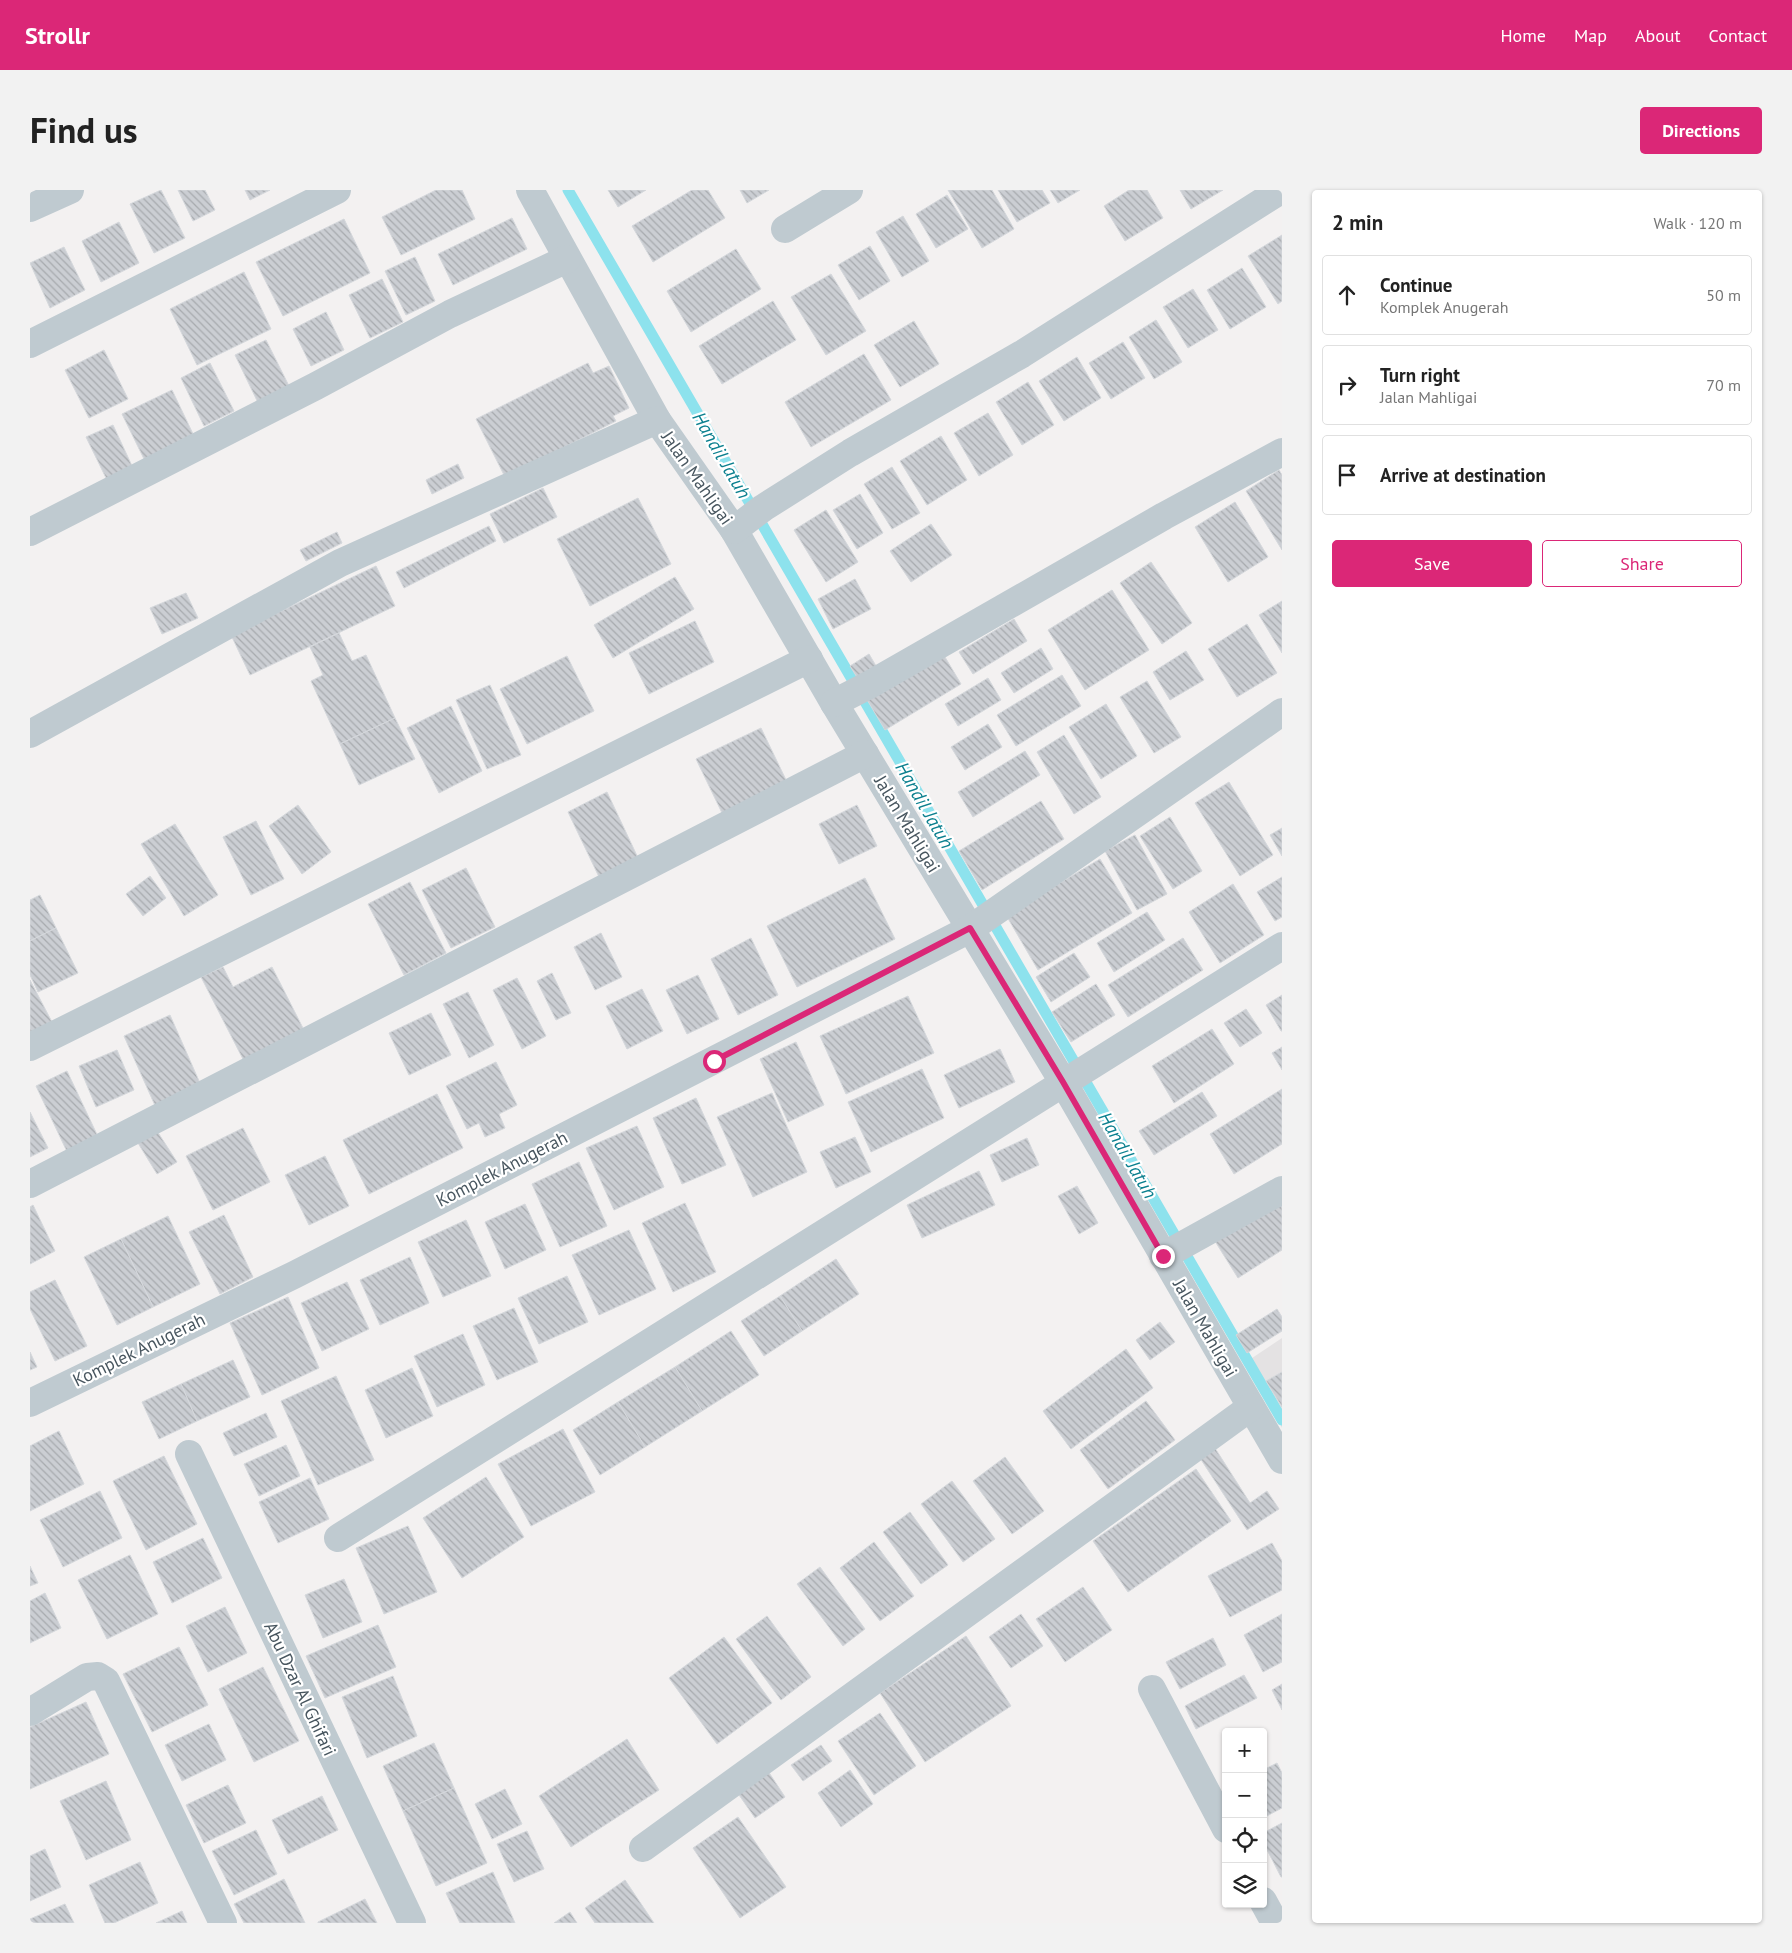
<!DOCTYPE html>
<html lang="en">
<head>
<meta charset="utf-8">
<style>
	body { margin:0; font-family:"PT Sans",sans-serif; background:#f2f2f2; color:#222 }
	.controls { position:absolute; right:15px; bottom:15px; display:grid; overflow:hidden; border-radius:5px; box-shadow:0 1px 4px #0004 }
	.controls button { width:45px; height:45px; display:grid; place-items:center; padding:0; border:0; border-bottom:1px solid #e0e0e0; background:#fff; color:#222; font:25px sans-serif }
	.stop { position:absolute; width:15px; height:15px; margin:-11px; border:4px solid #db2777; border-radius:50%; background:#fff }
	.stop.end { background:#db2777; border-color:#fff; box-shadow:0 1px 5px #0008 }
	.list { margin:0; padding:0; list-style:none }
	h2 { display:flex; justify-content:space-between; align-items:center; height:65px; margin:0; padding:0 20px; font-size:21px }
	h2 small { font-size:16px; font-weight:400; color:#767676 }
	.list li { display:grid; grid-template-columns:32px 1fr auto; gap:15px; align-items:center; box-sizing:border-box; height:80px; margin:0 10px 10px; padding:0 10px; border:1px solid #e0e0e0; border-radius:5px }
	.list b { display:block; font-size:19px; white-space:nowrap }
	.list p { margin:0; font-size:16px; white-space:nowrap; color:#767676 }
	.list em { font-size:16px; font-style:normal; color:#767676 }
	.actions { display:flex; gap:10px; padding:15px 20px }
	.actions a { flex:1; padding:11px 0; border:1px solid #db2777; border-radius:5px; text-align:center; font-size:18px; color:#db2777 }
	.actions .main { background:#db2777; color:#fff }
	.icon { flex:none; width:28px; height:28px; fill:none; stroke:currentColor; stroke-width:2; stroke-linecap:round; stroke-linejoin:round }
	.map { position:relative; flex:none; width:1252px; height:1733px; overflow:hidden; border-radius:5px }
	header { display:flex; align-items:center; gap:30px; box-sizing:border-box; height:70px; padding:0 25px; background:#db2777; color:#fff }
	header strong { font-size:24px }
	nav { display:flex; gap:28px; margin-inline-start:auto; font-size:18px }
	.intro { display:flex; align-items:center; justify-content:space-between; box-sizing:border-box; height:120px; padding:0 30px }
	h1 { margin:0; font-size:35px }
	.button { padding:12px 22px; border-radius:5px; background:#db2777; color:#fff; font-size:18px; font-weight:700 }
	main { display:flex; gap:30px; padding:0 30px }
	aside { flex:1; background:#fff; border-radius:5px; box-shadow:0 1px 4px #0004 }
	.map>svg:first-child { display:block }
	.education { fill:#e4e2e3 }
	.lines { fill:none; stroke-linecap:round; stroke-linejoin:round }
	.stream { stroke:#8de2ed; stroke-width:11 }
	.building { fill:url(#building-back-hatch); stroke:#d5d8dc }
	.street { stroke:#bfcad0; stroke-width:28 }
	.route { stroke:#db2777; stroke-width:6 }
	.labels { text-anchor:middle; stroke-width:4.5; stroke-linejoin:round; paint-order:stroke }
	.street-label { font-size:18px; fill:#48565f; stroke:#fff }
	.water-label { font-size:19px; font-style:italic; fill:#0c808f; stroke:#fff }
</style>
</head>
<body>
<header>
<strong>Strollr</strong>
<nav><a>Home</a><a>Map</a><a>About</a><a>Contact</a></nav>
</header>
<div class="intro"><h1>Find us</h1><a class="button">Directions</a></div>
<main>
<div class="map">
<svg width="1252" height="1733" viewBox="0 0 1252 1733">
	<defs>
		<pattern id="building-back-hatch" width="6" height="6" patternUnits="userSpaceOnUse" patternTransform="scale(1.25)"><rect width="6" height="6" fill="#cbced3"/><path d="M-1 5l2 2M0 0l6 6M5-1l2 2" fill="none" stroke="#a7aaae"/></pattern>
	</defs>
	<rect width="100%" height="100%" fill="#f3f1f1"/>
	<path class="education" d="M1252,1148V1238L1216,1172Z"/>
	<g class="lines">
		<path class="stream" d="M538,0L1252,1230"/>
	</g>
	<g class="building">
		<path d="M131,0L155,48L124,63L100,14Z"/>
		<path d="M148,0H175L185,20L163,31Z"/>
		<path d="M215,0H240L220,10Z"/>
		<path d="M406,0H432L445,29L371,65L352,27Z"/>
		<path d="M578,0H616L588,17Z"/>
		<path d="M662,0H678L695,28L623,72L602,36Z"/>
		<path d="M710,0H739L717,13Z"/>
		<path d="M918,0H962L984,39L952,58Z"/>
		<path d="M968,0H1012L1020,13L987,32Z"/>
		<path d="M1020,0H1050L1028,13Z"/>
		<path d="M1099,0H1117L1133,28L1095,51L1074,16Z"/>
		<path d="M1150,0H1193L1161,19Z"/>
		<path d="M917,5L938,39L906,58L886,24Z"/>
		<path d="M873,26L899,71L872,87L846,42Z"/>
		<path d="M482,28L497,59L423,95L408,64Z"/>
		<path d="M314,29L340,83L253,126L226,72Z"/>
		<path d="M89,32L109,73L71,92L52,51Z"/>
		<path d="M1252,45V111L1248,114L1218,66Z"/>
		<path d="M840,56L860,91L829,110L808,75Z"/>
		<path d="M34,57L55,100L20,118L0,73Z"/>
		<path d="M706,59L731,99L661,142L637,101Z"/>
		<path d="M385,67L405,111L376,125L355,81Z"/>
		<path d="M1212,78L1236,117L1200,139L1177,100Z"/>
		<path d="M214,82L241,139L167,175L140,119Z"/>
		<path d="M801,84L836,141L796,165L761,107Z"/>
		<path d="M352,89L373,132L340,148L319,105Z"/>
		<path d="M1163,99L1188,140L1158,158L1133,117Z"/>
		<path d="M743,111L766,150L692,194L669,156Z"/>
		<path d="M296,122L314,160L281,176L263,139Z"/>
		<path d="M1126,130L1152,172L1124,189L1099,147Z"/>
		<path d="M884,131L909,174L870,197L844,155Z"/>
		<path d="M236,150L263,204L231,219L205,165Z"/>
		<path d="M1093,152L1115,188L1081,209L1059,173Z"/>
		<path d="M74,160L98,209L59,228L35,180Z"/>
		<path d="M834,164L861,210L781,257L755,212Z"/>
		<path d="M1047,167L1071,208L1034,231L1009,191Z"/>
		<path d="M180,173L204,221L174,236L151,188Z"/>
		<path d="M558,173L563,183L579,176L599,218L583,226L586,231L475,287L446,229Z"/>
		<path d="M998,192L1024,235L992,255L966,212Z"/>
		<path d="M142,200L164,246L115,271L92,224Z"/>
		<path d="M958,223L983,265L949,286L924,243Z"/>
		<path d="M83,235L103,278L77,290L56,247Z"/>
		<path d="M911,246L937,290L897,315L870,271Z"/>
		<path d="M428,274L434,288L402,304L396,290Z"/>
		<path d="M862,277L890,323L862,339L834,294Z"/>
		<path d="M1249,280L1252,285V360L1216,301Z"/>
		<path d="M513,298L527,327L474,353L460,324Z"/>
		<path d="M830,304L853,343L827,359L803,320Z"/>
		<path d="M608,308L641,374L560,416L527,349Z"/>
		<path d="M1205,312L1238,367L1198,392L1165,337Z"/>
		<path d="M796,320L828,372L796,392L764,340Z"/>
		<path d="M901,334L922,365L881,392L860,361Z"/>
		<path d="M459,336L466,351L374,398L366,382Z"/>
		<path d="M307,342L312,353L276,371L270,360Z"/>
		<path d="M1121,372L1162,433L1132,454L1090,393Z"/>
		<path d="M346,376L365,416L220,485L201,445Z"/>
		<path d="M645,387L664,419L583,468L564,435Z"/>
		<path d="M825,389L841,419L803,439L788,409Z"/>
		<path d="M1082,400L1119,460L1055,500L1018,440Z"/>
		<path d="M156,403L168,428L132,444L120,418Z"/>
		<path d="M1252,411V463L1229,425Z"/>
		<path d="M984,429L997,451L943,484L929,462Z"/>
		<path d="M665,431L684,472L619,504L599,463Z"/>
		<path d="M1217,434L1247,483L1207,507L1178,459Z"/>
		<path d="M309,443L322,471L336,465L365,528L310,554L281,491L293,485L280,457Z"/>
		<path d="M1011,458L1023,479L984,503L971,483Z"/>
		<path d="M1156,461L1174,490L1140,510L1123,482Z"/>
		<path d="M912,462L931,494L855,540L836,508Z"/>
		<path d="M839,464L849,481L830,492L820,476Z"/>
		<path d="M537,466L564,521L497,554L470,499Z"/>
		<path d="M1032,485L1051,516L986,556L967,525Z"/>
		<path d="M958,488L971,510L928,536L915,514Z"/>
		<path d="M1117,491L1151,547L1124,563L1090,507Z"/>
		<path d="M460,495L491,565L457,579L426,510Z"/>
		<path d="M1076,514L1107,566L1071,589L1039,537Z"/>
		<path d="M421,516L452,581L409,603L377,538Z"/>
		<path d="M365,528L385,569L329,595L310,554Z"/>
		<path d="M958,534L972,557L935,580L921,557Z"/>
		<path d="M731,538L758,594L693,625L666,569Z"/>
		<path d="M1034,545L1071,607L1044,624L1007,562Z"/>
		<path d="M995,561L1010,585L943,627L928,602Z"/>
		<path d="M1199,592L1243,665L1210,686L1165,613Z"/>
		<path d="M577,602L609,670L570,689L538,622Z"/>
		<path d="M1011,611L1034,649L952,700L929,661Z"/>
		<path d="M268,615L301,662L272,684L239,636Z"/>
		<path d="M827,615L847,656L809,674L789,634Z"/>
		<path d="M1140,627L1172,681L1143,699L1110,646Z"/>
		<path d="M226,631L254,689L221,705L193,647Z"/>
		<path d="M145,634L188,705L154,726L111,654Z"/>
		<path d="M1252,638V666L1240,645Z"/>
		<path d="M1105,645L1137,704L1107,720L1075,661Z"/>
		<path d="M1070,669L1102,723L1008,780L976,725Z"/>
		<path d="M436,678L465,737L421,758L392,700Z"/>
		<path d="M120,686L136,708L113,726L96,704Z"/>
		<path d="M1252,687V727L1245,731L1227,702Z"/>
		<path d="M835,688L865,749L767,797L737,736Z"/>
		<path d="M380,692L416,763L374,785L338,714Z"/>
		<path d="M1203,694L1234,745L1190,773L1159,722Z"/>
		<path d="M10,705L26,738L0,751V710Z"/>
		<path d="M1117,722L1135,750L1084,782L1067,753Z"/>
		<path d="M26,738L48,783L8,802L0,785V751Z"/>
		<path d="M571,743L592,787L565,800L544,757Z"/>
		<path d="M721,748L748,805L708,825L681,769Z"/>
		<path d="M1153,748L1173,780L1098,827L1078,795Z"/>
		<path d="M1044,763L1060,787L1021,812L1006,787Z"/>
		<path d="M193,777L203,797L242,777L277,846L217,877L171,787Z"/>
		<path d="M522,783L541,823L526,830L507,791Z"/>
		<path d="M668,785L689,829L657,844L636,800Z"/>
		<path d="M487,788L516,846L492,859L463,800Z"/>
		<path d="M0,790L22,832L0,844Z"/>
		<path d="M1066,794L1085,825L1041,852L1022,822Z"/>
		<path d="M612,799L633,841L597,859L576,816Z"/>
		<path d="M438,802L464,855L439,868L413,814Z"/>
		<path d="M1252,805V841H1251L1236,815Z"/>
		<path d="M878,806L904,863L816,904L790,846Z"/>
		<path d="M1216,819L1232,843L1210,857L1194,833Z"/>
		<path d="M401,823L421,865L379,885L359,843Z"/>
		<path d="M140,825L173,900L127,920L94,846Z"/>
		<path d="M1182,839L1204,874L1144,913L1122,876Z"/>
		<path d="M766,852L794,915L758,932L730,869Z"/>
		<path d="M1252,857V880L1242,863Z"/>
		<path d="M970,859L985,892L929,918L914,885Z"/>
		<path d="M87,860L104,900L66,917L49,876Z"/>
		<path d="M466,872L487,915L469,924L475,938L455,947L449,933L437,939L416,896Z"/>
		<path d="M892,879L914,928L841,962L818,912Z"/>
		<path d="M37,881L71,953L40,968L6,896Z"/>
		<path d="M1252,899V954L1204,984L1180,944Z"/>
		<path d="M1172,902L1187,926L1124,965L1109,941Z"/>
		<path d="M742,903L777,982L723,1007L687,927Z"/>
		<path d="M407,904L433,958L339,1004L313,950Z"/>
		<path d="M666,908L696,975L652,994L623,928Z"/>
		<path d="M0,922L18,958L0,967Z"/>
		<path d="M607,936L634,997L584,1020L556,958Z"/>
		<path d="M213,938L240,992L183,1020L156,966Z"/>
		<path d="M127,941L147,972L127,984L108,953Z"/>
		<path d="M825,947L841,982L806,998L790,962Z"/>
		<path d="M997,948L1009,975L972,992L960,965Z"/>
		<path d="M295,966L319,1016L279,1035L255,985Z"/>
		<path d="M549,972L577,1036L530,1057L502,994Z"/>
		<path d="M949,981L965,1015L892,1048L877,1015Z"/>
		<path d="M1047,996L1068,1033L1049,1044L1028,1006Z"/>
		<path d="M1252,1005V1060L1208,1088L1183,1048Z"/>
		<path d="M655,1013L686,1082L643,1102L612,1033Z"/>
		<path d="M495,1014L516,1060L475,1079L455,1032Z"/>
		<path d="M3,1015L25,1061L0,1074V1017Z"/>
		<path d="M194,1025L223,1087L190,1104L159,1042Z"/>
		<path d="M138,1026L170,1094L123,1117L91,1049Z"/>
		<path d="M436,1030L461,1086L413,1107L388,1052Z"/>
		<path d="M599,1040L626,1099L569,1125L542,1065Z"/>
		<path d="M91,1049L123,1117L87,1135L54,1067Z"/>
		<path d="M380,1067L399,1113L350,1135L330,1090Z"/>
		<path d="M806,1069L829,1104L772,1141L750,1106Z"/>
		<path d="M537,1086L558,1132L509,1154L488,1108Z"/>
		<path d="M25,1090L57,1156L25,1171L0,1119V1102Z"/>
		<path d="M317,1092L339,1139L292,1161L271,1113Z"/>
		<path d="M750,1106L772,1141L734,1166L711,1131Z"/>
		<path d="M258,1107L289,1178L232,1205L200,1133Z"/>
		<path d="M484,1118L508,1172L467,1190L443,1136Z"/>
		<path d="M1247,1119L1252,1127V1141L1217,1163L1206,1145Z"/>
		<path d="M1130,1132L1145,1152L1120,1170L1106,1150Z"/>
		<path d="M701,1141L729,1185L672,1221L645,1177Z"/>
		<path d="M433,1144L455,1195L407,1217L384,1166Z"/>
		<path d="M1096,1159L1123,1198L1041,1259L1013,1221Z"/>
		<path d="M0,1162L7,1177L0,1180Z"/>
		<path d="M203,1170L220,1207L167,1231L151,1194Z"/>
		<path d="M645,1177L672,1221L615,1257L588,1212Z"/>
		<path d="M382,1178L403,1226L356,1248L335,1200Z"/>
		<path d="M1252,1182V1217L1236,1191Z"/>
		<path d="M306,1186L344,1270L288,1295L251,1211Z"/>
		<path d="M151,1194L167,1231L129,1249L112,1212Z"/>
		<path d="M1116,1211L1145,1250L1078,1299L1050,1260Z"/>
		<path d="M588,1212L615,1257L570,1285L543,1240Z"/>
		<path d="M236,1223L247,1247L204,1266L193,1243Z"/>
		<path d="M533,1239L565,1302L501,1336L468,1274Z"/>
		<path d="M29,1241L54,1294L0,1321V1256Z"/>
		<path d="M256,1255L270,1286L229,1306L214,1274Z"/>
		<path d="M1183,1255L1220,1313L1237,1301L1249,1319L1217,1340L1168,1265Z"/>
		<path d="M134,1266L167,1334L116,1360L83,1291Z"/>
		<path d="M975,1267L1014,1321L982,1344L943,1291Z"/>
		<path d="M1166,1279L1201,1331L1098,1402L1063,1351Z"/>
		<path d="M456,1287L494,1347L432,1388L393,1328Z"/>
		<path d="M280,1288L299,1329L248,1353L229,1312Z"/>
		<path d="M922,1291L965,1349L933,1372L891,1314Z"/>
		<path d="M70,1301L92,1348L33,1377L10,1330Z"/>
		<path d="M880,1322L918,1375L891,1394L853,1342Z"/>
		<path d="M378,1336L407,1402L354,1424L326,1358Z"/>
		<path d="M173,1348L192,1388L142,1413L123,1372Z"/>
		<path d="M844,1352L884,1406L850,1431L810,1378Z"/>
		<path d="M1242,1353L1252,1371V1400L1200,1427L1178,1386Z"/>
		<path d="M100,1365L128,1424L77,1449L48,1390Z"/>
		<path d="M0,1376L8,1393L0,1396Z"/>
		<path d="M790,1377L835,1439L813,1456L767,1394Z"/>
		<path d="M314,1389L332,1432L293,1448L275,1405Z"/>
		<path d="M1053,1397L1082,1440L1035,1472L1006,1429Z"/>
		<path d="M15,1403L31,1438L0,1453V1411Z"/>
		<path d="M195,1417L217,1463L178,1482L156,1436Z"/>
		<path d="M991,1424L1013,1456L981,1478L959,1447Z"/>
		<path d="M1252,1424V1472L1233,1482L1214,1445Z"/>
		<path d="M737,1426L781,1487L751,1510L706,1449Z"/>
		<path d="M348,1435L366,1477L295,1508L276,1466Z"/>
		<path d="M936,1446L981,1516L895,1572L850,1503Z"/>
		<path d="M694,1447L742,1513L687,1554L639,1488Z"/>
		<path d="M1183,1448L1196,1475L1150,1499L1136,1472Z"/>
		<path d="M149,1457L178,1515L122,1542L93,1484Z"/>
		<path d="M233,1477L269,1551L224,1572L189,1499Z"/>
		<path d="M1214,1485L1227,1508L1166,1539L1155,1516Z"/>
		<path d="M363,1486L387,1546L337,1568L312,1507Z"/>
		<path d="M1252,1494V1520L1242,1500Z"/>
		<path d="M56,1512L79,1564L0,1599V1537Z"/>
		<path d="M850,1523L886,1576L844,1605L808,1551Z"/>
		<path d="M179,1534L196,1570L152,1591L135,1555Z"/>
		<path d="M597,1549L629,1600L541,1657L509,1606Z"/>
		<path d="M404,1553L424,1598L373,1621L353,1576Z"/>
		<path d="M791,1555L802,1571L773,1591L761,1575Z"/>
		<path d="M1247,1573L1252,1583V1618L1233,1628V1580Z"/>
		<path d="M820,1580L843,1614L811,1637L788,1603Z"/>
		<path d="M738,1581L755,1607L725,1628L707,1602Z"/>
		<path d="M76,1591L101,1650L56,1670L30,1611Z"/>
		<path d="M198,1595L216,1633L174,1653L156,1615Z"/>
		<path d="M424,1598L457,1673L406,1696L373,1621Z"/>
		<path d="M475,1599L492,1634L462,1649L445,1614Z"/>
		<path d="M292,1606L308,1640L258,1664L242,1630Z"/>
		<path d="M708,1627L756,1697L710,1728L663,1658Z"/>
		<path d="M1252,1633V1687H1251L1233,1652V1643Z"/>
		<path d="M226,1640L247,1684L204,1705L182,1661Z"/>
		<path d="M497,1641L514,1679L484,1692L467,1654Z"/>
		<path d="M15,1659L31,1697L0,1711V1666Z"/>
		<path d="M110,1672L128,1713L84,1733H75L59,1695Z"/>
		<path d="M463,1682L485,1733H430L416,1703Z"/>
		<path d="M254,1689L275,1733H214L204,1714Z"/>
		<path d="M595,1690L624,1733H565L555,1718Z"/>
		<path d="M335,1709L347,1733H288V1732Z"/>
		<path d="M35,1714L44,1733H0V1729Z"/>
		<path d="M152,1721L157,1733H126Z"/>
		<path d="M540,1722L547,1733H524Z"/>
	</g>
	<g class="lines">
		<g class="street">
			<path d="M500,0L627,230L704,340L804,513L1033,892L1252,1270"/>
			<path d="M0,18L40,0"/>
			<path d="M755,39L819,0"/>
			<path d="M0,154L307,0"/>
			<path d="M704,340L733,318L820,263L992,164L1251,0"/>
			<path d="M0,342L286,196L420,124L537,69"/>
			<path d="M804,513L839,495L1134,326L1252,262"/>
			<path d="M0,544L310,373L627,230"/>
			<path d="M0,857L779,469"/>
			<path d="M0,994L835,564"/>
			<path d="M1133,1066L1252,1000"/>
			<path d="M0,1213L264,1085L940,739L1252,522"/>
			<path d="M159,1264L382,1733"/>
			<path d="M308,1348L1252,756"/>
			<path d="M1122,1499L1196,1639"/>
			<path d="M0,1522L57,1487L68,1486L76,1491L193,1733"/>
			<path d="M613,1658L1221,1217"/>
			<path d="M1233,1711L1245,1733"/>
		</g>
	</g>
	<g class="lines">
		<path class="route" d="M684,871L940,738L1033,892L1133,1066"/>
	</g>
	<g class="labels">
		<g class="street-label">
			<text transform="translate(667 288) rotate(55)" y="6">Jalan Mahligai</text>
			<text transform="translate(877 634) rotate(59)" y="6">Jalan Mahligai</text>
			<text transform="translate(472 979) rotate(-27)" y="6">Komplek Anugerah</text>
			<text transform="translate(1175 1138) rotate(60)" y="6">Jalan Mahligai</text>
			<text transform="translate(109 1160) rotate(-26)" y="6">Komplek Anugerah</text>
			<text transform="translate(270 1499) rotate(65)" y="6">Abu Dzar Al Ghifari</text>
		</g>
		<g class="water-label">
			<text transform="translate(692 265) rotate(60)" y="7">Handil Jatuh</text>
			<text transform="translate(895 615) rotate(60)" y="7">Handil Jatuh</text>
			<text transform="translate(1098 965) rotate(60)" y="7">Handil Jatuh</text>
		</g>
	</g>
</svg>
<div class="controls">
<button>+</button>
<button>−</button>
<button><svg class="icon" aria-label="locate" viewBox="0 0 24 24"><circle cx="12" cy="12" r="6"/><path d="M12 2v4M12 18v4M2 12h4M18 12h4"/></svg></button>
<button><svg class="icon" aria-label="layers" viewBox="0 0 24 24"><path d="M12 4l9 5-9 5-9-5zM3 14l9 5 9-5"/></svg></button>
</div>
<div class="stop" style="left:684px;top:871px"></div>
<div class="stop end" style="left:1133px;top:1066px"></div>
</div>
<aside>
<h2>2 min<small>Walk · 120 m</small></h2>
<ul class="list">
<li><svg class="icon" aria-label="ahead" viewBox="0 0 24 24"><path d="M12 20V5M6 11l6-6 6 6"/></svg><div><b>Continue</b><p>Komplek Anugerah</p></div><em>50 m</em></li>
<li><svg class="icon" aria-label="right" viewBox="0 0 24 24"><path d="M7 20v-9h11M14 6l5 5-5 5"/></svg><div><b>Turn right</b><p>Jalan Mahligai</p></div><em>70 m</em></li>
<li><svg class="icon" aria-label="arrive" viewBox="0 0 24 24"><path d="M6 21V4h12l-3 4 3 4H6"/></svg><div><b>Arrive at destination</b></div></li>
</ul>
<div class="actions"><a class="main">Save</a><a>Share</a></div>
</aside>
</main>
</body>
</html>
